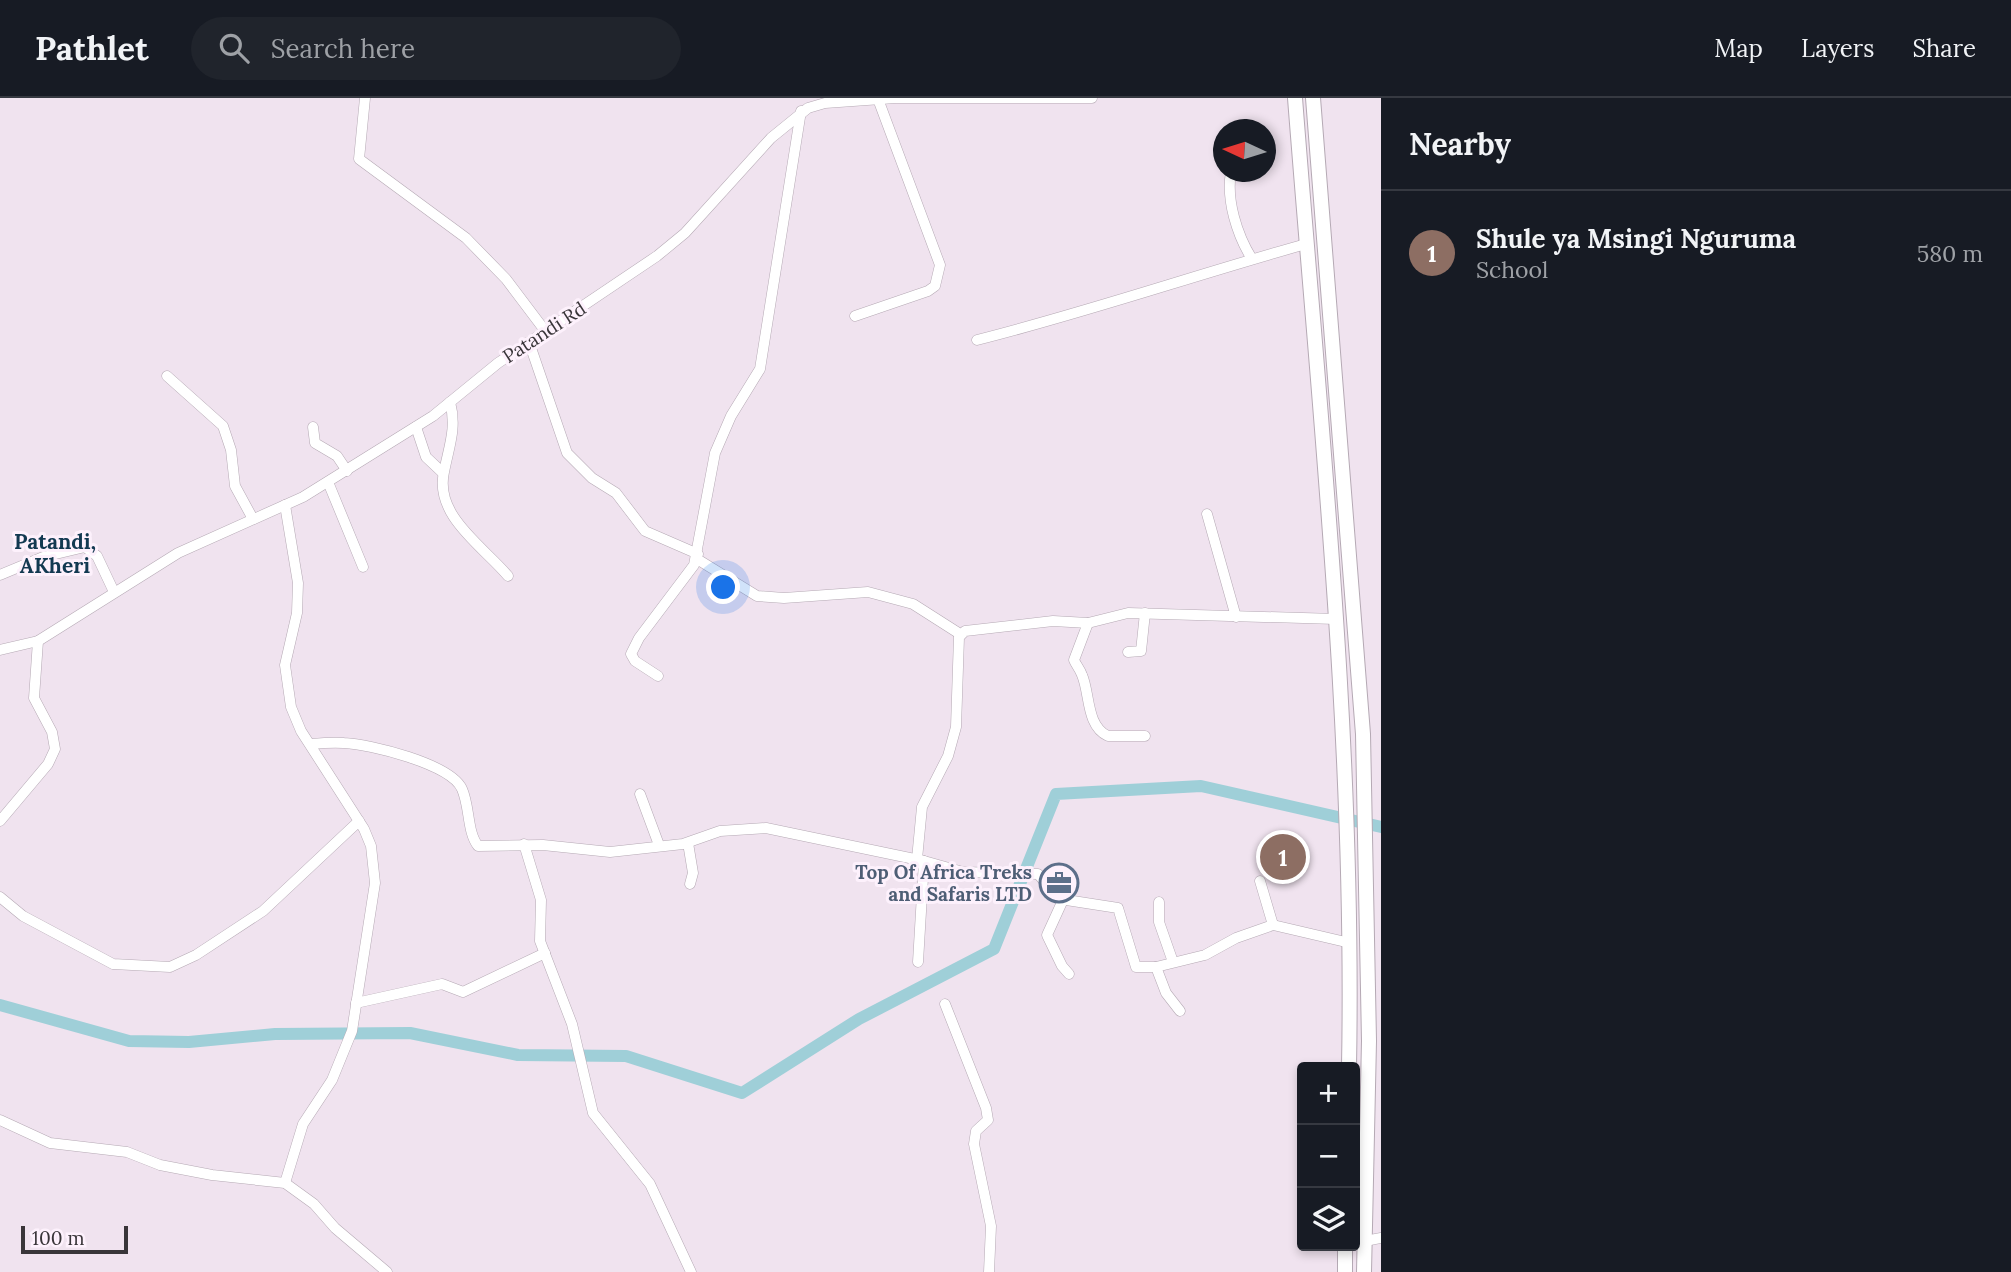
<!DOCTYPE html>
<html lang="en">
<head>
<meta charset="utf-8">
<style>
	body { margin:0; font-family:Lora,serif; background:#20242c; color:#f1f3f6 }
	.controls { position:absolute; right:21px; bottom:21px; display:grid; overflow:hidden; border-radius:7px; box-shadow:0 4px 10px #0003 }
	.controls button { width:63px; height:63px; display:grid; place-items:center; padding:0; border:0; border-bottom:2px solid #363941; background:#171b24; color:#f1f3f6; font:35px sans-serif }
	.compass { position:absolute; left:1213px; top:21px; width:63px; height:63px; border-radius:50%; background:#171b24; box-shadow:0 4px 10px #0003; rotate:274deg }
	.scale { position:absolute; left:21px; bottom:18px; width:107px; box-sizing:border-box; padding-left:7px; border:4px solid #393539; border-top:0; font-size:19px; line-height:24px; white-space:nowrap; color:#393539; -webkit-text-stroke:5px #fdf1fc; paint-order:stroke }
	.you { position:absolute; left:724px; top:490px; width:24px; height:24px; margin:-18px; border:5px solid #fff; border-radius:50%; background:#1a73e8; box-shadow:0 0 0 10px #1a73e833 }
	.badge { display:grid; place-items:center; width:46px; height:46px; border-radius:50%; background:#ea580c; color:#fff; font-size:23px; font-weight:700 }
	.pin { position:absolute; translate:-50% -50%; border:4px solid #fff; box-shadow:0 2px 7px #0006 }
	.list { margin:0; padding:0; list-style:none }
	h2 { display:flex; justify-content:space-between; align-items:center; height:91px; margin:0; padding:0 28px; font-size:30px }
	h2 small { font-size:23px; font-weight:400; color:#9ea1a6 }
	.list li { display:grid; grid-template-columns:46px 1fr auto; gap:21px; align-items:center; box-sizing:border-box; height:126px; padding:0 28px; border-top:2px solid #363941 }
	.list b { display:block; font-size:26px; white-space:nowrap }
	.list p { margin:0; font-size:23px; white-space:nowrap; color:#9ea1a6 }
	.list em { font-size:23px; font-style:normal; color:#9ea1a6 }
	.icon { flex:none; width:38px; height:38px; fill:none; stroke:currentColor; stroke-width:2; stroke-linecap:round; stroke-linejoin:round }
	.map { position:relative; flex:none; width:1381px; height:1174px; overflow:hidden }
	header { display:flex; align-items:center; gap:42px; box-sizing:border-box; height:98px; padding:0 35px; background:#171b24; border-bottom:2px solid #363941 }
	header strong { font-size:33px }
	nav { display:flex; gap:38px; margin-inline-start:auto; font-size:24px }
	.search { width:490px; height:63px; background:#20242c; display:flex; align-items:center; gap:18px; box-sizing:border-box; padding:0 24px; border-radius:38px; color:#9ea1a6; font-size:26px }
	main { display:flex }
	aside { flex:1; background:#171b24 }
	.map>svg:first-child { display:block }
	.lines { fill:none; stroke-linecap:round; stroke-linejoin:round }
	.river { stroke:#9fcfd8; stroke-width:12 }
	.minor-casing { stroke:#b5a9b4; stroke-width:11 }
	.highway-casing { stroke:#b5a9b4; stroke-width:16 }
	.minor { stroke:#fff; stroke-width:10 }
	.highway { stroke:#fff; stroke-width:14 }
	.labels { text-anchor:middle; stroke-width:6; stroke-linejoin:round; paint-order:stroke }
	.street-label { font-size:19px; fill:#393539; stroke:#fdf1fc }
	.service-label { font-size:19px; font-weight:bold; fill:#4e5e75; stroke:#fdf1fc; text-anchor:end }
	.neighbourhood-label { font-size:21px; font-weight:bold; fill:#123951; stroke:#fdf1fc }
</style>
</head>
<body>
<header>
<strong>Pathlet</strong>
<div class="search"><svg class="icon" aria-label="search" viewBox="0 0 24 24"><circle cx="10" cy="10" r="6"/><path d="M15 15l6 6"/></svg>Search here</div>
<nav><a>Map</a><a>Layers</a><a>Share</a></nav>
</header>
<main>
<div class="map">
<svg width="1381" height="1174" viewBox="0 0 1381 1174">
	<rect width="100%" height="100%" fill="#f0e3ef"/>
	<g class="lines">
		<path class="river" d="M0,907L129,943L189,944L275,936L410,935L518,957L626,958L742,995L859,921L994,851L1056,696L1201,688L1381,729"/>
		<defs>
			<g id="minor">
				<path d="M365,0L359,61L466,140L506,181L546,234"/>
				<path d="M1231,74C1226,102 1237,137 1252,161"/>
				<path d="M855,218L928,193L935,188L940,167L878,1"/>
				<path d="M977,242C1088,214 1195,177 1306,146"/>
				<path d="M529,244L567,355L592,380L616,395L645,433L698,456"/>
				<path d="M167,278L223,328L231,352L235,388L253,421"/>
				<path d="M450,304C457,330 449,348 444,374C434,418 484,449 508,478"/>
				<path d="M313,329L315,345L337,358L347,373"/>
				<path d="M416,329L426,359L443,375"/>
				<path d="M328,384L363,469"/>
				<path d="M285,407L298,485L297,515L285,567L291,609L301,633L364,731L371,748L375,785L352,933L332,982L303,1026L285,1085"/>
				<path d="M1207,416L1236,519"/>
				<path d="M697,461L757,498L784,500L868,494L913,506L960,536"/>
				<path d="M0,477L43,459L85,449L97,458L114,494"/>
				<path d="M1088,525L1074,562C1076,567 1080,571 1082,577C1090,595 1086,628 1108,638H1145"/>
				<path d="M0,552L38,543L178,455L303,399L433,318L498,265L657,158L685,135L771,40L808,10L825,5L895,0H1092"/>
				<path d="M1128,554L1141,553L1145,515"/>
				<path d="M658,578L635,563L631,556L639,540L694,467L715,355L731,318L760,271L801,13"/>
				<path d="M311,646C322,645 333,644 344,645C370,646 451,666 462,691C470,709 467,734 478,748L543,747L610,754L683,746L720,733L766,730L924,763L963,774L1038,776L1060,801L1118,810L1136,869H1156L1205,857L1236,840L1273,827L1350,845"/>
				<path d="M640,696L659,747"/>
				<path d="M0,723L48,666L55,651L52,634L34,600L38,543"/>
				<path d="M688,745L693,775L690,786"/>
				<path d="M524,746L541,802L540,843L572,926L593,1015L650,1086L691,1174"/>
				<path d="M917,761L922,709L948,658L956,629L959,539L965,533L1053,523L1088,525L1128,515L1336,521"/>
				<path d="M1260,783L1273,827"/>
				<path d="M0,799L23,818L113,866L170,869L196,857L263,813L359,723"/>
				<path d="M1063,802L1047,837L1062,868L1069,876"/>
				<path d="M1159,804V824L1173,864"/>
				<path d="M918,864L924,763"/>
				<path d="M1156,869L1166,895L1180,913"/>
				<path d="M356,905L442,886L463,894L545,855"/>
				<path d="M945,906L986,1010L988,1022L976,1033L974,1046L991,1128L989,1174"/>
				<path d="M0,1022L50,1045L127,1054L160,1067L212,1077L285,1085L314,1106L335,1130L387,1174"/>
				<path d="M1365,1143L1381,1140"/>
			</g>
			<g id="highway">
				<path d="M1295,0C1320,323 1355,645 1349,969"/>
				<path d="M1313,0L1363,636L1369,943L1364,1174"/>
				<path d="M1345,1148V1174"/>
			</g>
		</defs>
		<use href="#minor" class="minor-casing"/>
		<use href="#highway" class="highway-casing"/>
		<use href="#minor" class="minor"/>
		<use href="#highway" class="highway"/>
	</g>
	<defs>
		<symbol id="office-ring" viewBox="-11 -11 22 22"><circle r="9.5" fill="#fdf1fc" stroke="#5c6f8a" stroke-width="1.5"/><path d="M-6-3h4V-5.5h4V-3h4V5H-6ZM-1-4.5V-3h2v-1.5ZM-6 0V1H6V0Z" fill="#5c6f8a"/></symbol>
	</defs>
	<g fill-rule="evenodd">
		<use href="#office-ring" x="1037" y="763" width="44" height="44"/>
	</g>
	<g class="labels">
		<g class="street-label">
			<text transform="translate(544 234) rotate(-33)" y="7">Patandi Rd</text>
		</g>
		<g class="service-label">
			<text x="1032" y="781">Top Of Africa Treks<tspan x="1032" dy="22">and Safaris LTD</tspan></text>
		</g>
		<g class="neighbourhood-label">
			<text x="55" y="451">Patandi,<tspan x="55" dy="24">AKheri</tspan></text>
		</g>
	</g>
</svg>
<div class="controls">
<button>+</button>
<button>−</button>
<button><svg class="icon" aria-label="layers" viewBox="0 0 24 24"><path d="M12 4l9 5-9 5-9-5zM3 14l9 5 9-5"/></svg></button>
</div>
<svg class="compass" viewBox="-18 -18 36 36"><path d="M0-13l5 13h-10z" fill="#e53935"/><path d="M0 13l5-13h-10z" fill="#9ea1a6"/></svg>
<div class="scale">100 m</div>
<div class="you"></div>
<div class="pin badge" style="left:1283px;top:759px;background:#8d6e63">1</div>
</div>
<aside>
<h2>Nearby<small></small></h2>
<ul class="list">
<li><span class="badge" style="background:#8d6e63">1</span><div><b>Shule ya Msingi Nguruma</b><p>School</p></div><em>580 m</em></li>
</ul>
</aside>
</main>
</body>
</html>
